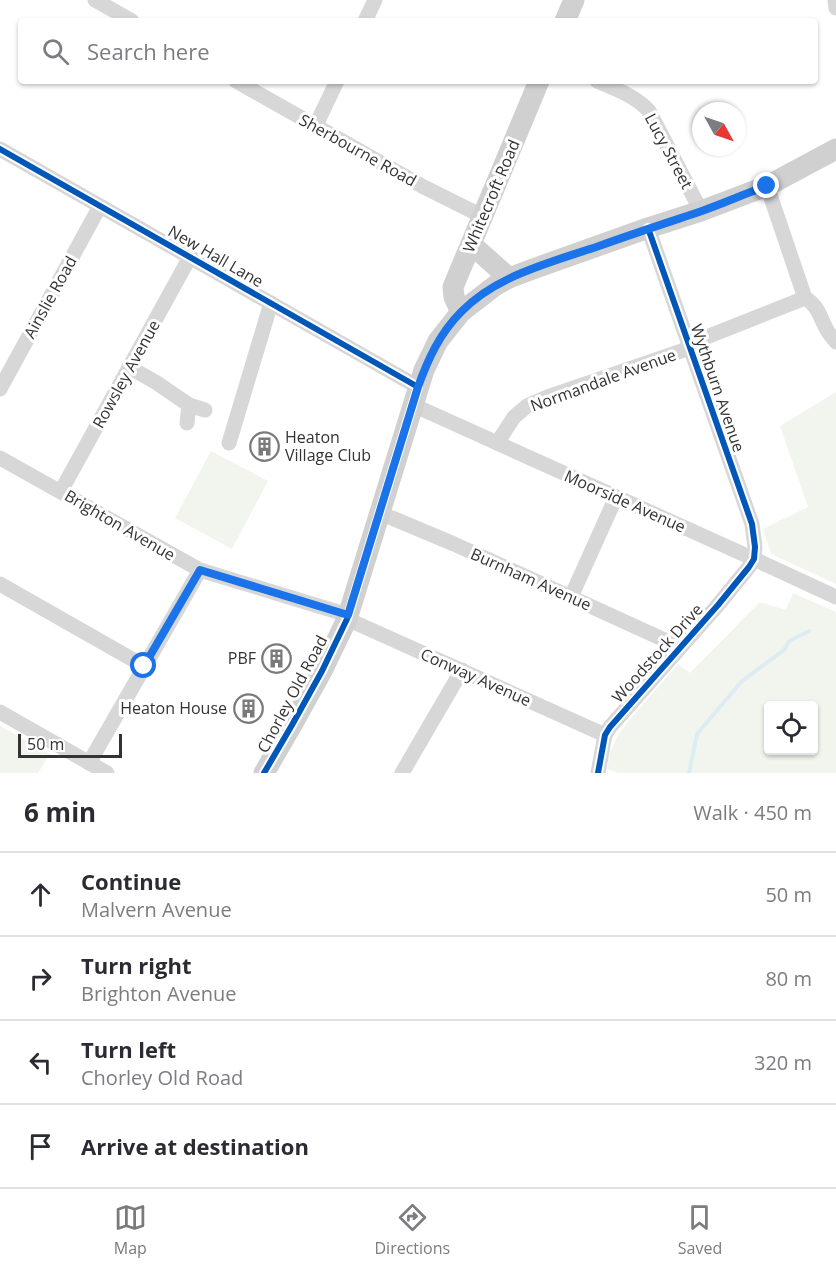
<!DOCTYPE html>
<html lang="en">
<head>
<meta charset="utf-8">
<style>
	body { margin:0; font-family:"Open Sans",sans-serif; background:#f7f7f7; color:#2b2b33 }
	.controls { position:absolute; right:18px; bottom:18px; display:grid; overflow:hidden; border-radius:6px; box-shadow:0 2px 4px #0004 }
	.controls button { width:54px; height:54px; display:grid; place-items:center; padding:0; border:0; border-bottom:2px solid #e1e1e2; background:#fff; color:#2b2b33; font:30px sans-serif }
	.compass { position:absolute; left:692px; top:102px; width:54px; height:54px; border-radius:50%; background:#fff; box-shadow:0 2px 4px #0004; rotate:130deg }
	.scale { position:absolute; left:18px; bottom:15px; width:104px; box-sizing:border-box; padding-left:6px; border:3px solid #333; border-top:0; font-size:16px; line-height:21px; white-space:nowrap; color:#333; -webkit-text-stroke:4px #fff; paint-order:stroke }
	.stop { position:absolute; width:18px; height:18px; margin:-14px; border:4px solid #1a73e8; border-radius:50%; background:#fff }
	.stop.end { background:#1a73e8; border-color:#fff; box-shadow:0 2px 6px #0008 }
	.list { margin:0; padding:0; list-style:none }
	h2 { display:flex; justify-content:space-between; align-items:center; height:78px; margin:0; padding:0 24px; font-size:26px }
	h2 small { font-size:20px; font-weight:400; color:#7c7c81 }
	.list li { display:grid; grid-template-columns:39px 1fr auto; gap:18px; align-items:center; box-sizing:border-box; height:84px; padding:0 24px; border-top:2px solid #e1e1e2 }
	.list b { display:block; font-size:22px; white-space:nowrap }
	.list p { margin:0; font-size:20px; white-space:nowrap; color:#7c7c81 }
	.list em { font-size:20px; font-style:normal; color:#7c7c81 }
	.icon { flex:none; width:33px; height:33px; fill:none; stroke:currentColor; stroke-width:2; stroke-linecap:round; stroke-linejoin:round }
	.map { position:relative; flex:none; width:836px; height:773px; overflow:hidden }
	.search { position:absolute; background:#fff; box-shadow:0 2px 4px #0004; left:18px; right:18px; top:18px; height:66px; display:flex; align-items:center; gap:15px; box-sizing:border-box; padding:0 21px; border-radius:6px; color:#7c7c81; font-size:22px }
	.sheet { height:414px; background:#fff }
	nav { display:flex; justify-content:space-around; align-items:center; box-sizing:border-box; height:84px; border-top:2px solid #e1e1e2; background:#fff; font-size:16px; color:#7c7c81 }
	nav a { display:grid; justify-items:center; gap:3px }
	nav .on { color:#7a7a7a }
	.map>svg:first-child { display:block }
	.green { fill:#f1f5ed; fill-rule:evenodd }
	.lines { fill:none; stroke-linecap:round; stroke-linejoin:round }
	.stream { stroke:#ddebf3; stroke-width:4 }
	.street { stroke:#d7d7d7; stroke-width:15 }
	.secondary { stroke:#d0d0d0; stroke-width:21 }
	.cycleway-casing { stroke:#fff; stroke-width:10 }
	.cycleway { stroke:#0057b8; stroke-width:6 }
	.route { stroke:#1a73e8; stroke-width:8 }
	.labels { text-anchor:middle; stroke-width:6; stroke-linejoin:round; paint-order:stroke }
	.street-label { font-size:16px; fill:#333; stroke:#fff }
	.poi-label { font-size:16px; fill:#333; stroke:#fff; text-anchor:end }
</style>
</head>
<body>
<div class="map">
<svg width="836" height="773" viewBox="0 0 836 773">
	<rect width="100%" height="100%" fill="#fff"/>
	<g class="green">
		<path d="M836,392V584L771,554L763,529L808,507L780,426Z"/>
		<path d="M211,451L268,481L232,549L175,518Z"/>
		<path d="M793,593L836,612V773H618L607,769L610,752L617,737L627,723L678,664L690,673L760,602L786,610ZM768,706H814V750H768Z"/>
		<path d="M0,726L50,754L38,773H0Z"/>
	</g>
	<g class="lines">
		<path class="stream" d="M689,773L697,734L742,681L784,650L789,641L809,631"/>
		<g class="street">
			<path d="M95,0L132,21"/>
			<path d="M835,0L836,8"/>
			<path d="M365,21L375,0"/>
			<path d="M236,81L422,186L482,216"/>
			<path d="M597,81C615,89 636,96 649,111L701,211"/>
			<path d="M315,127L337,81"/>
			<path d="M0,149L418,387"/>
			<path d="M767,186L805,298"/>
			<path d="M805,298C819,306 820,318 827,330C829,334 833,338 836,342"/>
			<path d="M689,344L805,298"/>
			<path d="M129,367L157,383L189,405L205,410"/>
			<path d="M0,389L100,206"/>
			<path d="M413,405L754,559L836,597"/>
			<path d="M187,423L189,405"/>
			<path d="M229,443L271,303"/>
			<path d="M497,443L514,417L527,406L550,396L690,348"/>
			<path d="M0,458L200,570L348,615"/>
			<path d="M61,491L190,257"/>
			<path d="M380,514L392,518L454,544L680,647"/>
			<path d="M0,584L144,666"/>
			<path d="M571,597L616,497"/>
			<path d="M347,619L605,735"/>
			<path d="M0,712L107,773"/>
			<path d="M89,763L200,570"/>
			<path d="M402,773L462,670"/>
			<path d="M598,773L605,735L610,727L718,605L749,567L754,559L755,547L752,524L648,228"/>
		</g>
		<g class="secondary">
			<path d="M565,21L574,0"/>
			<path d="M471,244L509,278"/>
			<path d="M461,312L454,297L453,287L539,81"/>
			<path d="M264,773L292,725L322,671L347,619L424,370L438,341L461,312L496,285L509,278L533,269L648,228L701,211L767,186L836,149"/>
		</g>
		<defs>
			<g id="cycleway">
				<path d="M0,149L418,387L347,619L322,671L292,725L264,773"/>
				<path d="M598,773L605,735L610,727L718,605L749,567L754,559L755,547L752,524L648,228"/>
			</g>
		</defs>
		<use href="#cycleway" class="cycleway-casing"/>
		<use href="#cycleway" class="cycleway"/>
	</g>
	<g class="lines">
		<path class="route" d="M144,666L200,570L348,615L418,387C428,359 440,333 461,312C497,275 552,262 599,246C632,234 666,223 699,212C722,204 744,194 767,186"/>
	</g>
	<defs>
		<symbol id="building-ring" viewBox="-11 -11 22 22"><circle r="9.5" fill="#fff" stroke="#7a7a7a" stroke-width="1.5"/><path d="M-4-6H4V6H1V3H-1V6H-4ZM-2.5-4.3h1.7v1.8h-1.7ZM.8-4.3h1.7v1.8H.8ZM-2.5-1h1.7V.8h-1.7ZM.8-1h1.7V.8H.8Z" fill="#7a7a7a"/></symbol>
	</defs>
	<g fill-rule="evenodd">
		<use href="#building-ring" x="248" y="430" width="33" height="33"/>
		<use href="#building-ring" x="260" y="642" width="33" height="33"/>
		<use href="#building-ring" x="232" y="692" width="33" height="33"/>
	</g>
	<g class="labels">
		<g class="street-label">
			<text transform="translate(358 150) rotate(29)" y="6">Sherbourne Road</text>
			<text transform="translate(669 151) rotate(62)" y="6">Lucy Street</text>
			<text transform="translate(491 196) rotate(-67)" y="6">Whitecroft Road</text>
			<text transform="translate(216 256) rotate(30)" y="6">New Hall Lane</text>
			<text transform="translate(50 297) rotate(-61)" y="6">Ainslie Road</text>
			<text transform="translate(126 374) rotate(-61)" y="6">Rowsley Avenue</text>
			<text transform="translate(603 380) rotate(-20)" y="6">Normandale Avenue</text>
			<text transform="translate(718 388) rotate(71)" y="6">Wythburn Avenue</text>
			<text transform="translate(625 501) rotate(24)" y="6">Moorside Avenue</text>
			<text transform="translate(120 525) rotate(30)" y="6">Brighton Avenue</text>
			<text transform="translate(531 579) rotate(24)" y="6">Burnham Avenue</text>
			<text transform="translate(657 653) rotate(-48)" y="6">Woodstock Drive</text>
			<text transform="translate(476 677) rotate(24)" y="6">Conway Avenue</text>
			<text transform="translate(292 694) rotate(-62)" y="6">Chorley Old Road</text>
		</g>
		<g class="poi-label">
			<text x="285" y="443" text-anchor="start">Heaton<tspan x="285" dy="18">Village Club</tspan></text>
			<text x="256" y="664">PBF</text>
			<text x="227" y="714">Heaton House</text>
		</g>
	</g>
</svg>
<div class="controls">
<button><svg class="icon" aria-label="locate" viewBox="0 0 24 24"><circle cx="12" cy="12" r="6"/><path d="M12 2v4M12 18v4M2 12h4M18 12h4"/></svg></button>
</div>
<svg class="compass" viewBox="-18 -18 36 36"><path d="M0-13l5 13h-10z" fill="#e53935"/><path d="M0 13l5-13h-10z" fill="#7c7c81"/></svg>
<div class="scale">50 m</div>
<div class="stop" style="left:144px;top:666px"></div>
<div class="stop end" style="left:767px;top:186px"></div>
<div class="search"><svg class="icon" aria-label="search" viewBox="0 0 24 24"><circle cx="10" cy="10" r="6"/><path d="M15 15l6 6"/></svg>Search here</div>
</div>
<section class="sheet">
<h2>6 min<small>Walk · 450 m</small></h2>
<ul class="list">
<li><svg class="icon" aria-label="ahead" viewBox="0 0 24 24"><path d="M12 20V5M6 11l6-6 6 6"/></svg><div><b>Continue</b><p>Malvern Avenue</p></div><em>50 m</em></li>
<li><svg class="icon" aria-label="right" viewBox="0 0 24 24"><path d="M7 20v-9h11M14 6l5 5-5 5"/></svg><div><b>Turn right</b><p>Brighton Avenue</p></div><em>80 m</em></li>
<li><svg class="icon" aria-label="left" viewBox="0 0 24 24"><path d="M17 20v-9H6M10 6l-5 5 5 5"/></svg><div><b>Turn left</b><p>Chorley Old Road</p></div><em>320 m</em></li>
<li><svg class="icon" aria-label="arrive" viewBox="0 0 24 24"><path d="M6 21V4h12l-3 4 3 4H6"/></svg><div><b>Arrive at destination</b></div></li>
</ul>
</section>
<nav>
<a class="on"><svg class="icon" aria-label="map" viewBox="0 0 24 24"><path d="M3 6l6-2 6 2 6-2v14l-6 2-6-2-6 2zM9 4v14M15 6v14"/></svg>Map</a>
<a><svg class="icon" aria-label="directions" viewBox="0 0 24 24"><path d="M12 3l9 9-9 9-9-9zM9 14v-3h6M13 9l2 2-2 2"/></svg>Directions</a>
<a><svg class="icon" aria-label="saved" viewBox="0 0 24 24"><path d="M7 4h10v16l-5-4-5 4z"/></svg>Saved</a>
</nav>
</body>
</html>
